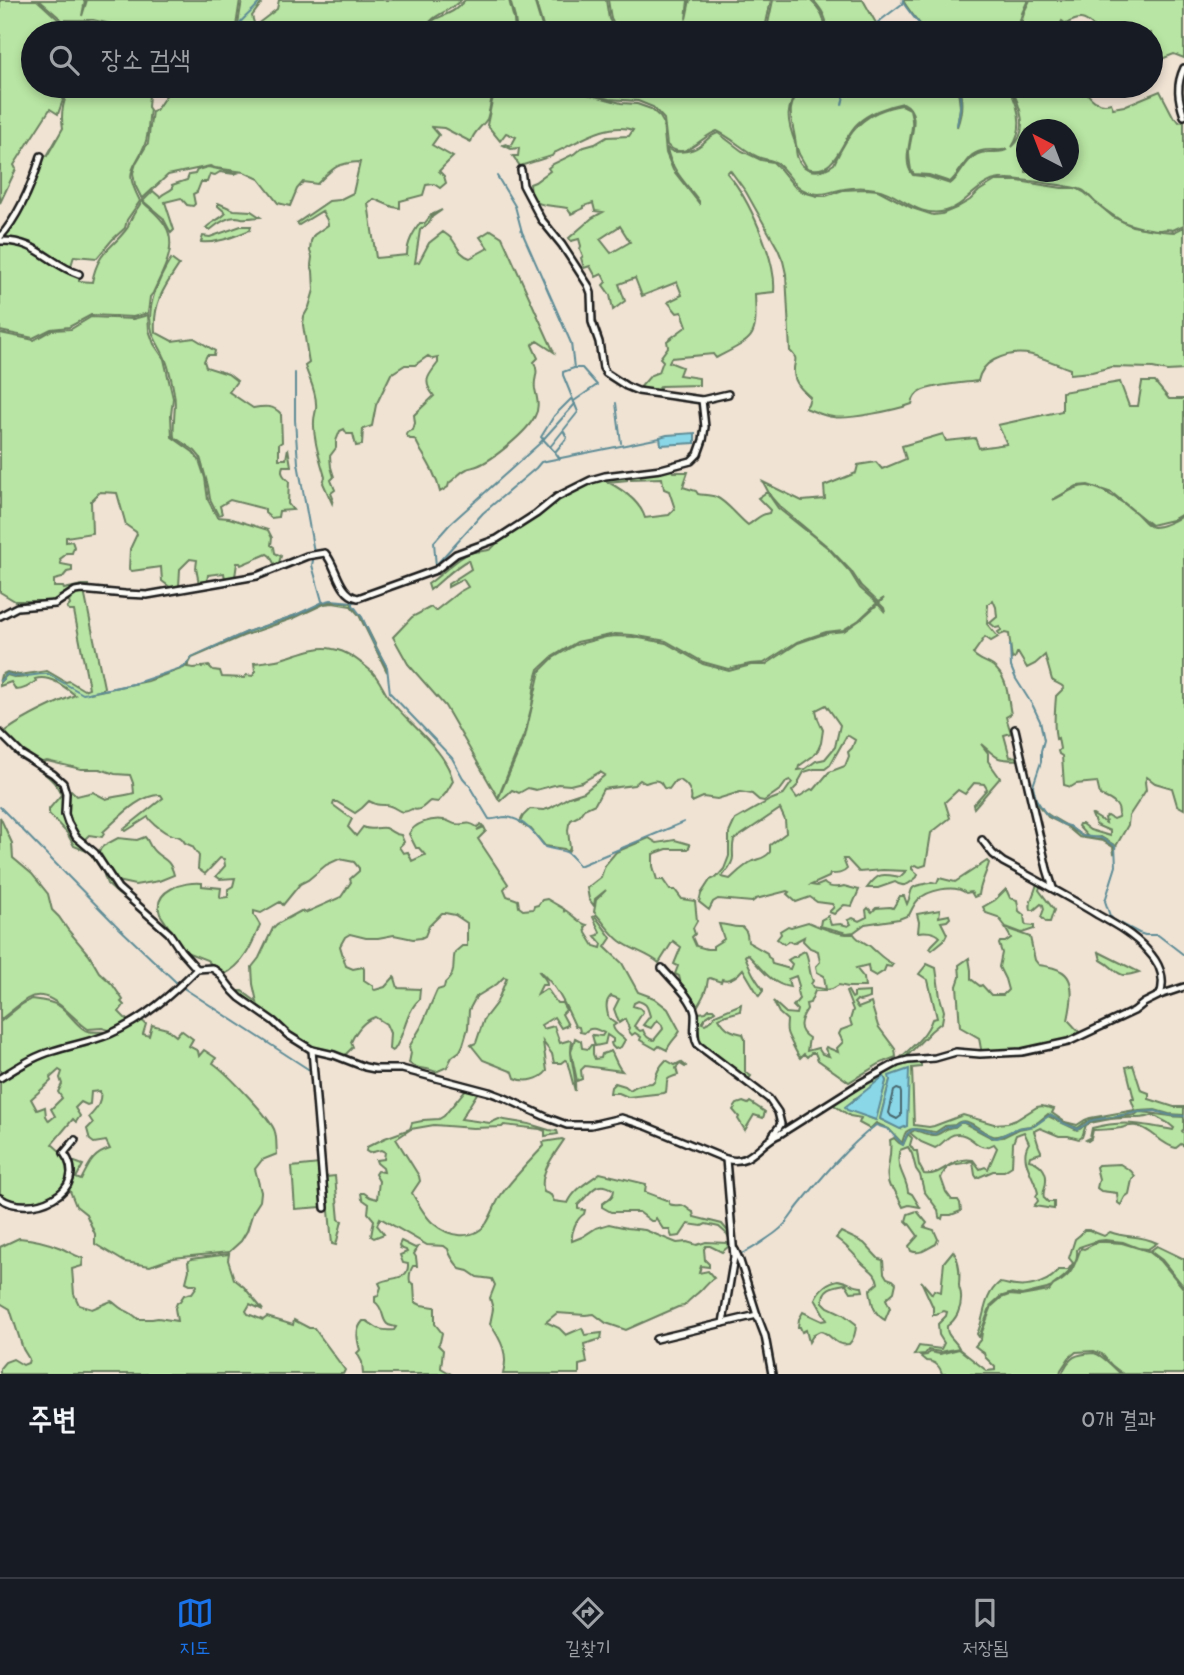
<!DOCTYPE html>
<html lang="ko">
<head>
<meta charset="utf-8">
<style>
	body { margin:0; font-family:Itim,"Poor Story",sans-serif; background:#242831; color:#f1f3f6 }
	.compass { position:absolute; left:1016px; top:119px; width:63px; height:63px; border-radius:50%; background:#171b24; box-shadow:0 4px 10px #0003; rotate:318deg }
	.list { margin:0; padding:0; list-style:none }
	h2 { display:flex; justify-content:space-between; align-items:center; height:91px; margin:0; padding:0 28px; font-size:30px }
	h2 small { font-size:23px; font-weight:400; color:#9ea1a6 }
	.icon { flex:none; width:38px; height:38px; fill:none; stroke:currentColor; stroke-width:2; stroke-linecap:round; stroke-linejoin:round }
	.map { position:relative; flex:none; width:1184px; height:1374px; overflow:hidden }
	.search { position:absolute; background:#171b24; box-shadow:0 4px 10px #0003; left:21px; right:21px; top:21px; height:77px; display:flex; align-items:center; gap:18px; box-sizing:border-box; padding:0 24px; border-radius:38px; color:#9ea1a6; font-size:26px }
	.sheet { height:203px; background:#171b24 }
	nav { display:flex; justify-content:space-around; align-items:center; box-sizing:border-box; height:98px; border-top:2px solid #363941; background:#171b24; font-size:19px; color:#9ea1a6 }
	nav a { display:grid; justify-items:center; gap:4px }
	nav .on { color:#1a73e8 }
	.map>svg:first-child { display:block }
	.green { fill:#b8e5a3; stroke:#6a8060; stroke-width:2; fill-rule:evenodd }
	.water { fill:#8ad7e8; stroke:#5e8c96; stroke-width:2 }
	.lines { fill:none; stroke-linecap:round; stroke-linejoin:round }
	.shore { stroke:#48676e; stroke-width:2 }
	.stream { stroke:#5e8c96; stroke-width:2 }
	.minor-casing { stroke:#1c1c1c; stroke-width:10 }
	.minor { stroke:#fdfcf7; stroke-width:5 }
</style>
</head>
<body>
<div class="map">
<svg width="1184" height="1374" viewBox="0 0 1184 1374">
	<rect width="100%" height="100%" fill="#f0e3d4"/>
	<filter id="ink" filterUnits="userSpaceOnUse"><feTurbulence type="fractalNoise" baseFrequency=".0143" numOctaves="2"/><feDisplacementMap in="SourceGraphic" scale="14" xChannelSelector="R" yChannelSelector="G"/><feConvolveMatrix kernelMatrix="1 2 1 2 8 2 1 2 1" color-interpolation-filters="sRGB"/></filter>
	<g filter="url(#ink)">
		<g class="green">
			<path d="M0,0H37L60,21L96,24L92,33H33V86H68L58,114L50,109L14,165L16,169L0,203Z"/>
			<path d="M39,0H85L82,16L87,0H240L236,26L240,33H130L111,24L93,20H62Z"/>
			<path d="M242,0H264L252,16L254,23L256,25L277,9L279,0H461C446,15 433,12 422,33H242L238,24Z"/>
			<path d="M465,0H509L514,20L515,33H424C433,16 436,20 451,12C456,10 461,4 465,0Z"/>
			<path d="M510,0H534L544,33H517L515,18Z"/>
			<path d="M535,0H606L609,19L617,33H545Z"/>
			<path d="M608,0H688L686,19L690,0H771L764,33H692L686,29V20L684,28L687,33H619L611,19Z"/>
			<path d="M773,0H810C820,9 827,19 824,33H766Z"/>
			<path d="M813,0H863L876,23L873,33H826C829,20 822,10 813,0Z"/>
			<path d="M903,0H1028L1022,13L1017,33H929C923,29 906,7 903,0Z"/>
			<path d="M1030,0H1184V58L1174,54L1159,60L1151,56V33H1105C1087,27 1089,11 1066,24L1062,21L1056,33H1019L1024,12Z"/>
			<path d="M70,86H143L149,95L148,107L150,110C148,120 149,135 145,144C134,172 123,168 140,201L127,220L125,228L112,240L97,258L74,256L70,269C57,262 42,248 31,243C21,240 11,239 1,238C23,215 35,183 43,154L47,156L63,128C60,112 64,100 70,86Z"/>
			<path d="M179,86H495C491,95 490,112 487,119C482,127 473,132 471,142L444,128L432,127L439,135L432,145L453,157L439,171L444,176L446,183L440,188L434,184L426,185L423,195L400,201V208L393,207L374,199L368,203L376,258L407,255C407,243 413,233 420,223H425L431,215L442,210L432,217L429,223L420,230L415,263L419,262L429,243L443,232C446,234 449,236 452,239C458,247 459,254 470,258L488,248L480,237L491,230L502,237L554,352L537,341L532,345L538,358L534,362C540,375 533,377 535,389C537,398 540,407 535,416C528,431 493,460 477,466C475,467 468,468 467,469C460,472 455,479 449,483L448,487L440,492C437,478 430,466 423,454C419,449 419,444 414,439H410L406,435L407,432L413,430L415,423L414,415L434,396C422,381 428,376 438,363V358L433,359L428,356L415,365H405L391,374L376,405L372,426L363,429L362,445L356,446L353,434H347L344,429L340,431L336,441V448L330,456L331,467L334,477L331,480L335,490L331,493L333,498L332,503L323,483L325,477C320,459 313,440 314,421C314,415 317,410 316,404C316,390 309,379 305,366L309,363L303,325L304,316L309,307L314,290L313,271L311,265L312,257L310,251L311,241L314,235L328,225L327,220L322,211L299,225L297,223L329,201L339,200L353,193L360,162C336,163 333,168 317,184L303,182L297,189L290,206L278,203L259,179L244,172L215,168L210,166L168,175L142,199L135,185L133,173L136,163L148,143L152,111L156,110L169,91Z"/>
			<path d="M497,86H557L621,103L637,104L651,109L660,117L663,122L666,153L673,170L699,203V201C687,184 670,169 667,148L673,152C681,152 691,152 698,147C706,142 708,136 718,133L742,151L761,160L773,162L781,170L794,186L803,192L817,196H826L843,190L866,189L878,190L912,208L933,215L942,214L956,208L970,200L979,191L995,181H1018L1062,188H1076L1085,193L1113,217L1132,226L1162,231L1174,232L1184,227V370L1167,371L1153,368L1111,367L1092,372L1070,374V369C1042,359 1023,345 994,360C986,364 980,372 978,381C963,383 934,385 921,391C915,394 913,398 912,404C896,410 848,420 833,417C823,416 814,411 805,408L808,404L810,397C803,391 794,383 794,372C793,361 800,360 790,351L786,274L783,261L778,249L746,192L730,170L727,173C748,197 777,260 774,292L755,294C757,340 756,337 716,358L713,354L671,358L669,362L682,367L679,375L699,378V385L661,386L656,392L638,390L651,375L659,372L663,361L660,358L668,347L667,341L687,326L682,312L677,313L668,302L682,295L677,282L642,296L635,278L619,284L625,301L613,310L610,295L603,285L606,282L602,274L596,277L590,266L584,268L581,258L583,256L580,249L581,246L579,239L571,241L569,238L592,218L603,212L595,211L593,203L584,206V208L571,214L567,208C547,203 531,211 530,184L535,182L550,171L548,168L553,164L574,154L581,148L595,144L607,137L629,136L633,130C607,121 577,143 554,153L552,156L520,166L513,156H518L519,148L511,149L503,145L506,144L511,146L516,137L506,133L500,141L487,125L492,101ZM620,226L630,242L611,253L600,239Z"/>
			<path d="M560,86H800C785,109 786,119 796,145C793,117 783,113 802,86H851L850,89L853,86H954L955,91L958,90L960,107L957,127C962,113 964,100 958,86H1008C1019,106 1025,128 1012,147C1030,132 1020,104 1010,86H1084C1088,98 1098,107 1111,103L1113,108L1124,106L1160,91L1174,118H1176L1179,122L1184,121V225L1173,230C1167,228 1164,230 1157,230C1147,229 1136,227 1126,223C1115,218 1105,210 1095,202C1091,198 1088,194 1084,191C1077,186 1010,178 1000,179C978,181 966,206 946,211C917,219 900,193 876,189C866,187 854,187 844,189C831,191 822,197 808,192C793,187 789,173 777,163C772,159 764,160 758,157C743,150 732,138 717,131C701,136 685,163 667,145L664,119L653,107L638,101L609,99ZM903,103C922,112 910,136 909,152C909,158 910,164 911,170L914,174L929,175L950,182C961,173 966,154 981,151C990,148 1000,152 1008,149C998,156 987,148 976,155C964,161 961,177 950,184L929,177L913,175C902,163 911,141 912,126C913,120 911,115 910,109L902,105C864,111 849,131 834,164C815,178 795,169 796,145L799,154L807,168C837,177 841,139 857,124C868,113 888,106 903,103ZM1026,130H1068V172H1026Z"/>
			<path d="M208,167L237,173L234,174L220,172L215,175L210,174L207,182H201L197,192L193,194L195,204L193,206L187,205L181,198L165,202L174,230L171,233L163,218L143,201L153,191L160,197C164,192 169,192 173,188L172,185L187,180L189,175L195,174L197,170Z"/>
			<path d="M142,201C150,209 160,216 165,225C179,247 162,272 153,293L150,297L148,313L133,317L91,315L69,327L51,329L33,338L0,331V243C33,242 50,267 79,276V281L92,282C98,252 108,252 125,231C131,224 126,229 130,221C133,214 138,208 142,201Z"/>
			<path d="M218,203L234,210L251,211L260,217C256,217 252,218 248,218C238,219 246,218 236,217C226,217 217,224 210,230L206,228C212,221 220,220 226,213L218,206Z"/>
			<path d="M241,226H251L250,230C235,236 217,244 201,242L203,236L210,237Z"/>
			<path d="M171,259L179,265C163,289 153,303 155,332L172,341L194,338L215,351L214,355H207L204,361L206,367L228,374L237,381L229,392L253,408C264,406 274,405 281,414L282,442L279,444V459H286L288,448L291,466H283C280,473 284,477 289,481L288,504L293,510L279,511L278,517L271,518L265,513V509L230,500L220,506L222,514L218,515L210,499L208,486L200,457L195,451L174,437C172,422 177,407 174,393C172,382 169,366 164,356C160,347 155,341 152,331C145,308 159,278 171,259Z"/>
			<path d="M148,315L149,330L154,344L164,359L173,398L171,415L172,437L193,452L199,460L205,478L208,500L217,517L229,518L268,530L272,538L271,545L274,547L275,553L281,556L278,566L276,567L270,556L267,554L241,565L240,563H237L235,577L225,579L224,573L208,575L207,582L199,584L196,568L197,560L190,559L180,569L179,587L171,588L162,581L161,567L132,571L129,569L130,549L137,534L136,532L126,525L117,493L100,492L91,501L92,533L66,537V542L72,541L74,547L72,553H66L64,556L60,559L61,564L72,566V571L67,572L62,578L54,580V587H63L64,589L82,585H88V588H81L60,599L52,601H15L0,592V333L34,340L52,330L71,329L91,317L133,319Z"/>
			<path d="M1120,382L1129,406H1138L1142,382H1155L1169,399H1184V513L1172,520L1151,525L1112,493L1088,485L1077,486L1052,500C1063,496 1075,485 1088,486C1103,488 1124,503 1136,513C1141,517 1146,526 1153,527C1162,527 1176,520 1184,515V809L1177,805L1172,788L1155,783L1147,777L1145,782L1146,790L1129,816L1128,825L1116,846L1101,837L1090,838C1099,840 1106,839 1115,847L1114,854L1113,847L1103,841L1079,837L1066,826L1048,817L1030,793L1029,787H1032C1034,811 1051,816 1069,827C1076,831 1080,836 1089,838L1078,826L1079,824H1082L1090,830L1110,836V831L1096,825L1092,815H1093L1106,823L1105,818L1108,816L1113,819L1118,817C1122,805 1111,800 1100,795L1097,782L1076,784L1071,787L1064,785L1062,756L1059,754L1058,751L1060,749L1058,738L1056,739C1053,724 1055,711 1056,696L1064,688C1061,683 1056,684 1052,680L1045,655L1035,664L1027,668L1018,653H1017L1015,658L1012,659L1009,634L1005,633L1000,635L998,632L1001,630L1000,627L996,628L990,623L997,617L996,607L993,600L988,604L987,624L998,637L991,641L985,637L973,654C980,661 986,661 993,666C1009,679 1007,696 1011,714L1006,717L1011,733L1004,735L1010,757L1019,756L1020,760C994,759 1000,760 981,744L988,753V761L1000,778L974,808L973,805L987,789L984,784L974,783L965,794L958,790L945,802L950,818L931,833L926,865L920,867L915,865L912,867V869L918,874L917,877C910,883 904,889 895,882L878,888H867C879,872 882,874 900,877L906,871L883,870L859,872L847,859H843L847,869C843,874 837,874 830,874L829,877L811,885L817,886L824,883C828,888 838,888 844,886L859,890L852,906L844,905L834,914L829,912L834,907L832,904L817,902L810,897L796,902L787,894L789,892L787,891L756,899L752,902L718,899L713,902L709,910L699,902L701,894L710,880L717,877L724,869L729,856V833L735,820L770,800L783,795L792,782L790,780L787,781L781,789L764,801L759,800L752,794L740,792L717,799L703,797L692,802L691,801C693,792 687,783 679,780L675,781L669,789L664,788C663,787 662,785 661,783C656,778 650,782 645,783L640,780L634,785L603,789L595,804L584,809L579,816L571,820L569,824L568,830L570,848L568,852L564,849L545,846L531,829L526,827L520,822L523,816L530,809L544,810L550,808L569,797L584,792L605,775L600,772L582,782L570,785L558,784L536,790L528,788L519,793L512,790L500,801L498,799L525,737L540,671L553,658L575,645L606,637L616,636L634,637L666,643L703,664L729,671L751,665H765L798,643L827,633L844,631L860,620L878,604L885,612L884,608L879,603L884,598L878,602L861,586L851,571L828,547L779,506L771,497L763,482L802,501L825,499L824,486L856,473L858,465L876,462L882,469L906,459L902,446L943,434L946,441L975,438L979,448L1007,444L998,425L1062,411V392ZM826,705L840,725L835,747L825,759L816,761L805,769L798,770L799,766L813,756L818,750L821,743L823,730L818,719L816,710ZM847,735L855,740L852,748L848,752L849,756L845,766L829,772L814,790L811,789L797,798L792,791L799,784V781L804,772L814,769H825L830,765ZM780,809L785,820L786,833L770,845V852C764,860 757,858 749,863C742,868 736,873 730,879L722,877C725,872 733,865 733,857C733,851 732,847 734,840Z"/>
			<path d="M671,468L673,472H688L683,487L696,491L698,494C703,495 710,495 716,497C726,501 738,517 748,525C756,520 760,514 769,513L770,510L758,498L767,492L778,508L828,548L850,572L860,588L877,603L859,620L843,630L826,632L797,642L764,663L750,664L728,669L703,662L666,641L632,635L615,634L577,642L552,657L539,669L535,683L532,705L525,732L498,798L445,706L408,664L393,637L412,617L431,607L435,611L459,592L468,587L463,579L448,587V584L471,569L468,560C453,568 443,580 430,590L428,584C439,577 459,556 470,553C483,548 489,557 499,539C532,516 565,488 605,477C612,476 620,475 627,475V480L608,482C623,490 640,501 645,518L669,515L675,509L669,491L664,489L662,478L631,479L630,474Z"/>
			<path d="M88,592L85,596L104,687L102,690L90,693L148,681L184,668L192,657L247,632L296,615L323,603L331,601L352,603V606L362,618L386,666L387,672L359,615L351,606L333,603L324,604L294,618L243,636L192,658L187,667L194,668L209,666L213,670L220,671L222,677L245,678L246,675L253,676L255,671L254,663C263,662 272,661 281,659C297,655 316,645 333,649C347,651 359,661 370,670C380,678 383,691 391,701C410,725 446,750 453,781L446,793L438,802L430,801C424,805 421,812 412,809C398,817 397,805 385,805C375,804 379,806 369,801L362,808L355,813L337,802H334L333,805L352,819L348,827L356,836L363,827C373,832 377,826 385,828C393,831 393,835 401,835L404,842L399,847L403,853L408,852L412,861L425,855L419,848H416L409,834C414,823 432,818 444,820C448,820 451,823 455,824C465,826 467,820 477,827L481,824L483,826L477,830L484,827L486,831L478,839L508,884L504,889L507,896L518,900L519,907L523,910L533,909L534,906L538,905L542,900L547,899L564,909V912L565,910C572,914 580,924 587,925L585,928L586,933L594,946L601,948L602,944L595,936L599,935L600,932L593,917L595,916C600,923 606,930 611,938L605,947L622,963L638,992L654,998L668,1009L680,1031C677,1037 670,1042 667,1050L659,1046L656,1049L640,1040L641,1037L635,1033L632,1035L628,1030L629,1028L625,1019L619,1023L614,1009L619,999L611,996C604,1002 607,1011 609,1019L616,1024L613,1026C614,1034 622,1035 625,1040L621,1047L615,1049L612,1046L611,1043L613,1042V1039L607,1035L605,1044L595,1046L592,1035L602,1036L604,1033C596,1029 591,1026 584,1033L580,1032L579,1027L575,1026C566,1006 556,984 538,970C541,976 547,978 547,985H542L537,995L546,989L548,990L557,1003H562L566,1010L562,1014L568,1025L561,1028L554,1017L541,1025L543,1029L554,1026L560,1043L570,1040L572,1042C568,1059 577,1072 575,1091L567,1061L565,1060L561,1063H554L552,1054L543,1042L547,1071C540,1080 525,1083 515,1078L513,1072L483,1060L471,1045L476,1043L484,1019L497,1002L506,980L507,978L504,977L497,984L476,997L469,1010L468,1028L463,1045L460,1051L452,1057L447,1067L436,1072C425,1066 418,1071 409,1063L411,1053L409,1047L421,1027L437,990L444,988L445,983C458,971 451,966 455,952L462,946H467V923L455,915L445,913H442L429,926L425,936L421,938L413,939L394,935L378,938H366L350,934L345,937L340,946L346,966L353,969L363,967L364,969V980L373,986V989L375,990L385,987L394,977L395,978L398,988L420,989L419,1000C406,1011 404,1037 394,1050L392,1051L389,1049L390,1033L386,1024L375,1017C363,1021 356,1031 351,1042L353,1047L346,1054L347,1056L356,1061L317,1050L294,1038L276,1020L235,991H242L257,1002L253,984L252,967L259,958L273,928L277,924L301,911L305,913L341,897L351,882L350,879L359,871V868L354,862L339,859L326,865L308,880L300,884L283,905L280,902L261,913L254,911V915L260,925C252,945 244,965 223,975L207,960L181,950L180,944L160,914C152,890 184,881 202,883V886L221,888L220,896L221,898L228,897V889L233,886L235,878L220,879L216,876L225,866L224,859L220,858L205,874L198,869L199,856L192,846L185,843C180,833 174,838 165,832C159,828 152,823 148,817L126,831L124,829L163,798L161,795C139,794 118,819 103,832L104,834L102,837L89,835L83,841C66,826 66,812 66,791L71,790L77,796L93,792L106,799C115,796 125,796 134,793L133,783L130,775L115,774L100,769H81L47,761L37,764L21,753L2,734C24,717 51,705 75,695C65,687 49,674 35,679L36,681C29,686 24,690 16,690L11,682L0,686V682L7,675L17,678L28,677L16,676L7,674L0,679L1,675L7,672L19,675L47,671L66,682L69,681L84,690L89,688L74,611H69L67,608L70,605L69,602L75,593ZM638,1001C648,1004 647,1007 650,1016L643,1025L651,1028L657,1020L662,1025L663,1029L654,1040C648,1039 645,1036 643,1030L640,1031L634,1026L643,1012L640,1008L633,1006L634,1003Z"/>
			<path d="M13,751L55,777L61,784L64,791L63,815L67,826L94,854L112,885L136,907L118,894L107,884L103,872L89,852L74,846L67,833L49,814V809L61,795C55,775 28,765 13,751Z"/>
			<path d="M0,817L12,843L13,858L32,874L48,894L52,910L59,917L68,930L89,955L99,972L112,984L123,1000L121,1002L124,1005L119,1012L129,1022L112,1031L102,1028L88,1029C72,1019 50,985 27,999C18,1005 9,1013 0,1020Z"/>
			<path d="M145,837C148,840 149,844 151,847C159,860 169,855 174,875L159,881L135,885L112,880L97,853L103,846L118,838L137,840Z"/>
			<path d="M649,838L657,843L675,840L689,844L690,846L688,849H667L653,854V866L657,880H663L670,890H675L682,899L695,901L697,921L693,928L695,934L692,937L696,946L707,949H713V946L724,939L719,924C727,924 733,928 742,927C748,932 747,935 748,942L767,953L768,957L771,959L772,964L790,969L792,964L788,960L793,957H796L798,954L805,951C810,959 808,971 813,981L811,984L813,987L824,989V991H815L810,1003L806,1004L807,1009C800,1020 796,1030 809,1038L807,1051L818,1048L822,1054L829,1056L825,1049L826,1047L838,1052L837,1048L843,1042L839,1034L841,1030L852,1026L850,1020L853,1010L846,992L848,991L852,998L854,997V993L870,992V998L860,1001L857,1000L854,1003L858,1008L871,1003L878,1026L895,1049L896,1057L881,1063L849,1082L818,1060L815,1053H811L807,1057L804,1054L800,1058C798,1056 787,1034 787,1032C786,1028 787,1024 787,1020L779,1013L773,1001L786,1013L796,1014L797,1010L793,1006L799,999L797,991L799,986L796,976L788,979L790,987C771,985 760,966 747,954L745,956C751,970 753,976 763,989V991L759,996L743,969C738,975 731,982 722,979L721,982L710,978L708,979C707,990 703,997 697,1007L682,988L679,976L675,974L678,966L674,964L681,947L673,941L659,963C649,954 632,950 620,941C610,933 603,921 594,912L596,900L606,890L595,899L594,906L589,899L587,888L601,877L605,865L616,852Z"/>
			<path d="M987,861L989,863C986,874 980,884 979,895L974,897L971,892L966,893C954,884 928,890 918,900C914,904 911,911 909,915L899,919L865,924L854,932L847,933L820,926L821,920L828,916L831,925L841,924L848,926L851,924L848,920L853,918L859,921L867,917L866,910L868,908L872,912L876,908L890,907L893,908L900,896H904L907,904C914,890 906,887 925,884C937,882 925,881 937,883L939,878L955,882Z"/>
			<path d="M1037,882L1041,884L1039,890L1054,910L1050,922H1046L1041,917L1044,909L1043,905L1041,904L1034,910H1031C1028,900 1036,893 1037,882Z"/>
			<path d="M1006,889L1010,898L1017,900L1019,911L1024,915L1025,923L1026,925L1034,926V929L1022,933L1006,927L998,917L986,913L983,907L995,900Z"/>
			<path d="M940,910L939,917L949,915L950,918L947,921L941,922L947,934L944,940L932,950L930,948L932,945L940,937C935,931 924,931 918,932L919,922L917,914Z"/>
			<path d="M808,922C822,928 838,935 854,934C859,942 867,942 873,949C880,955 884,960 893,964L891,967L886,966L884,971L876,976L869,972L868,965L856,968L864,978L865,987H848L839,985L832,989L826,990L824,976L817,972L816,966L820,962L818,951L810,948L803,941L804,937L793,943L789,941L784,944L777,939L781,934L780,931L788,926L791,927Z"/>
			<path d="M1005,928L1030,937L1035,960L1039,965C1046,966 1055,967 1061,971C1077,979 1071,1006 1068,1020L1079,1032V1035C1049,1049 1015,1051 984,1053L981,1049L979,1038L960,1027L957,986L960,977L959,965L969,958L971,970V979L980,986L982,985L991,995H1003L1008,990L1005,979L999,967L1002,953L999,944L1000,942H1005L1011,938Z"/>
			<path d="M1099,952L1139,972C1114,980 1120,970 1101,960Z"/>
			<path d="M927,964L936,968L940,997L944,1011L942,1022L931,1031L906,1057L907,1059L900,1060V1058C912,1047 927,1035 932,1019L937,1018L928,980L919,974Z"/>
			<path d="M31,999C40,1000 52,1001 59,1006C69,1012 75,1024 85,1030C91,1033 100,1031 107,1032L92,1040L52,1049L0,1077V1022L21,1005Z"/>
			<path d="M741,1004L740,1011C733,1014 726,1014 719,1018C725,1029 732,1032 743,1034L745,1040V1072L751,1076L748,1080L701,1045L697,1038L699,1013L706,1012L709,1009H713L715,1011L705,1018L702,1023L705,1024L711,1021L715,1015Z"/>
			<path d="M141,1020L146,1024L143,1034L149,1036L152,1025L167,1029L176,1036L181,1030L193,1039L189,1046L198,1051L199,1056L204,1050L216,1058L213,1063C226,1072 272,1119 275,1132C277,1139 276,1147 277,1154L262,1160L255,1169L261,1192L260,1201L253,1212L247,1231L241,1241L229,1252L173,1258L150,1266L125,1262L95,1244V1234L86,1214L76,1206L68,1186L73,1174L72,1161L83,1165L76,1178L81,1180C89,1165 92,1154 110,1149L106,1141L94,1143L90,1140L87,1129L93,1123L89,1117C97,1109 102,1102 100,1091L91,1092L90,1104L87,1105L81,1102L75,1108L80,1116L76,1122L73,1119L52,1144C58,1149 67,1157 69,1165C75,1192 37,1208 15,1203C10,1202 5,1199 0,1197V1081L42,1058L50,1054L87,1046ZM59,1070L62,1072L60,1078L62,1084L58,1092L62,1098L51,1109L55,1116L49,1121L46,1116L45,1107L37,1110L31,1099L51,1081L50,1078Z"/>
			<path d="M575,1038L581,1041L582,1048L588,1049L591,1045H593V1054L595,1059L601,1058L602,1054L611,1051C615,1058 617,1066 622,1071L585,1066L581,1070L582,1079L577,1081L571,1052Z"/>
			<path d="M666,1060L675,1065L681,1062L686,1066L685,1067L680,1064L676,1068L678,1075C664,1079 668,1079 666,1092L664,1093L628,1097L619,1093H610L611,1087L615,1083L625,1086L630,1090C637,1084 644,1084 652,1083L655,1080C656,1072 660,1066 666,1060Z"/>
			<path d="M921,1061V1067L912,1068L914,1125L929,1127L934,1126L963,1115L994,1124L1008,1123L1016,1120L1037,1107L1042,1106L1054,1109L1052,1113L1065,1122L1077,1125L1085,1120L1090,1118L1135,1110L1131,1099H1134L1126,1067L1133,1065L1141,1090L1149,1093V1099L1174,1107H1184V1115L1169,1114L1155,1110L1139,1111L1113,1117L1093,1119L1084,1123L1078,1128L1066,1124L1048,1114C1044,1117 1040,1121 1035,1124C1030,1127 1024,1126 1019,1128C1011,1130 1002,1138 993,1136C980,1133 967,1113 955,1125L945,1126L936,1132C928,1132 913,1125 906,1132C904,1135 903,1140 902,1143L889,1129L876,1123L870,1129L859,1123L861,1118L850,1116L831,1103C860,1086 887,1064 921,1061ZM884,1077L886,1081L875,1120L860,1114L854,1099C865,1094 873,1084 884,1077ZM890,1080L901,1129L880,1119Z"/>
			<path d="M466,1089L478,1092L461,1119L490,1123L499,1119L529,1124L549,1130L557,1131L558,1134L545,1136V1131L540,1129L504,1125L502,1127L473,1128L434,1125L411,1129L396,1139L419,1176L420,1181L412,1193C418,1203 425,1217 434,1224C449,1237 473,1241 486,1224C492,1215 495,1204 501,1195C514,1177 529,1162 544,1146L543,1142L562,1139L564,1140C554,1155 538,1174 544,1192L551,1195L554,1201L568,1203C574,1189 588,1182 600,1173L646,1184L645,1192L669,1201V1204C674,1206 676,1205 680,1205C686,1205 688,1210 693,1212L694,1217L722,1224L731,1235V1242L727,1234L719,1227L706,1224L702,1226L688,1224L680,1236L672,1237L669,1229H663L656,1218L654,1221H651L639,1212H611L602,1207V1204C607,1200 614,1197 614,1190C596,1178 591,1193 578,1205V1209L585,1210L584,1214C576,1219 571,1232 572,1241L582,1237L596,1228L609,1224L627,1228L645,1230L677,1243L687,1242L697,1245L706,1242L727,1243L728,1247L722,1252L710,1246H706L704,1249L705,1260L709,1264V1267L701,1266L699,1273L708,1271L714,1278C707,1282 706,1285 701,1290C695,1296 690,1298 684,1306L678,1307L626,1330L606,1323L594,1314L585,1315L557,1313L546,1322L559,1328L566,1335L582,1328L585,1335L602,1333L601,1339L584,1344L587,1363L579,1365V1374H503C509,1354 501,1340 490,1324L493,1309L490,1298L495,1285L492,1279L477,1277L468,1271L460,1269C456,1264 449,1255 448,1249L444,1246L427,1245L380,1218L377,1225L384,1234L374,1238L371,1236L374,1220L368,1213L369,1204L362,1199L361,1193H364L370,1197L377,1199L379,1181L375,1174L377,1171L384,1172L383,1168L377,1163L376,1160L384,1159L385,1152L381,1150L369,1153L366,1151L367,1147L385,1138L410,1129L412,1123L422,1121L423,1120L439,1119L444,1116Z"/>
			<path d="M743,1102L748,1104L750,1102L765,1112L763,1118L754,1115L745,1130L738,1119L739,1117L733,1110L737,1104Z"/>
			<path d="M1139,1112C1155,1113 1169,1117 1184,1117V1129L1182,1131L1184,1133V1146L1181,1144L1176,1148C1161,1145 1152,1129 1137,1126C1131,1125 1127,1126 1121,1128C1116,1129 1099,1130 1093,1130L1091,1139L1088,1141L1086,1140L1090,1138L1092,1128C1124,1120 1141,1124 1173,1130L1174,1128L1168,1123L1153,1115C1143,1120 1135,1117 1125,1118C1116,1118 1094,1121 1086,1125L1082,1137L1079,1139L1068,1136H1059L1040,1128L1034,1131C1037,1138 1037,1144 1041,1151V1153L1030,1156L1029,1160C1039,1162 1047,1170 1046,1181C1046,1188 1042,1190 1044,1198L1048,1202H1054V1209L1034,1206L1038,1201L1036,1196L1038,1193C1035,1177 1018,1159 1029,1143L1024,1132L1016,1135L1013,1143L1012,1166L1004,1171H993L977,1178L975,1175L973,1162L971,1161C957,1167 949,1159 941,1178L946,1192L952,1200H958L960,1203L961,1211L951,1215H943L942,1219L939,1217L938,1210L924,1191L920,1175L916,1169L912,1154L908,1147L900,1150C894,1166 907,1178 908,1192L912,1194L920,1207L909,1205L903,1207L894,1189L890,1187C883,1173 893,1158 890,1140L894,1138L899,1143L903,1145L908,1134L912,1138L910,1145L914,1151H917L919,1165L924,1174C943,1177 950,1156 973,1160L980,1169L985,1167L988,1169L997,1148L994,1144C977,1154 974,1134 958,1134C947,1134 944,1144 935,1148L921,1142L910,1133L915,1130C921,1132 927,1135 933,1135C942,1135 944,1127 955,1127L960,1123H964L992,1138L1003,1137L1019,1129L1034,1126L1048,1116L1077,1130L1080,1129C1093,1116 1117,1117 1135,1115Z"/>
			<path d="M319,1164L322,1207L295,1209L292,1167Z"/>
			<path d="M1120,1164L1131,1171L1135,1176L1132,1180L1129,1194L1125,1197L1121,1205L1118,1203L1117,1193L1101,1191L1097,1188L1099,1179L1096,1167L1098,1165Z"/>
			<path d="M335,1176L339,1220L342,1221L336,1245L332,1244L326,1177Z"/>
			<path d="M917,1211L927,1223L924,1227L934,1230L938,1239L936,1244C927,1248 921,1255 911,1251L909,1246L918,1236L910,1225L906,1221L908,1214Z"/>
			<path d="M1084,1230H1089L1104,1236L1110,1232C1128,1239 1138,1234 1157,1243L1148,1249L1138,1248L1123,1242L1105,1240L1097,1241L1079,1247L1077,1250C1079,1267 1063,1278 1052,1286C1073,1276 1073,1268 1081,1248L1084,1249L1098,1242H1106L1122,1243L1148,1251L1161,1261L1184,1289V1374H1123L1111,1365L1102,1354L1094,1351L1076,1352L1069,1358L1061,1370L1060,1374H942C940,1366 934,1361 926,1361L920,1356L927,1355L929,1352L940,1354L959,1349L987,1371L995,1370V1367L985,1357L984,1353L975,1346L981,1339L982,1332L992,1306L1001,1298L1009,1295L1021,1296L1049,1291L1052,1287L1047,1289L1022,1295L1012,1293L1000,1297L991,1305L979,1337L977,1334C985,1317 983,1296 999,1283C1005,1283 1010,1286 1016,1286C1030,1288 1052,1281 1058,1270H1068L1073,1263L1069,1258L1075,1239L1080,1235Z"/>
			<path d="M841,1232L864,1243L879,1259L883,1260L884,1273L887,1278L893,1280L896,1283L894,1292L886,1299L890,1308L885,1320C873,1314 872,1303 870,1290L878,1283C876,1271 868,1270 861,1262C852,1252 847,1246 836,1238Z"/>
			<path d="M19,1238C33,1239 47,1242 61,1248C68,1251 75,1256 83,1258L82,1266L72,1269L74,1294L79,1305L92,1309L111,1301C115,1303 118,1307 122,1309C129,1312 132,1313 138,1319H152L158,1318L177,1321L175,1308L177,1303L180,1301L184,1295L192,1293L197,1286L196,1284H190L186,1282L189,1270L188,1262L191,1259L229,1254L228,1260L234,1279L244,1287L263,1310L250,1304L246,1311L248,1314L263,1320L267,1317L293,1325L294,1320L309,1328H314L345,1370L343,1374H0V1368L5,1362L13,1359L23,1365L28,1363L29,1359L23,1349L10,1309L0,1303V1247Z"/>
			<path d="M401,1241L415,1248L418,1247L414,1254L416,1257L417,1266H413C410,1270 409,1277 410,1282L414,1284L415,1302L421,1305L435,1307V1324L442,1333L440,1342L438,1345L443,1350L441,1368L451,1374H363L362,1362L357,1353L360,1350C357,1339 355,1330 363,1321H367C379,1329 379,1331 394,1330L396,1327C393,1326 389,1326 387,1324C381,1318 384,1308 375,1302V1297L378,1296L381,1287L379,1283C390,1276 409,1282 408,1264L403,1263L400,1255L407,1252L406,1250L400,1248L399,1245Z"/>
			<path d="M1157,1246L1184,1259V1287L1162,1260L1150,1251Z"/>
			<path d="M953,1251C960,1261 960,1273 959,1285C959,1290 961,1290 961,1296C962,1308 956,1320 947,1326C946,1337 955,1339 959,1348L941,1352L928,1350L925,1354L914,1355L919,1346L941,1349L944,1343L939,1335L938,1324L946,1316L947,1312L944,1311L933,1315V1307L921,1281L932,1294L934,1290L941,1292L944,1262Z"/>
			<path d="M838,1280C848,1281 853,1287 862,1287L863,1291L851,1292L846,1284C834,1286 822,1287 823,1302L828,1307L843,1314L856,1324C856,1332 854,1339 849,1344C833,1347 833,1334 820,1331L814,1334L809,1342L806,1330L802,1332L800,1327H798L799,1319L803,1312L822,1321L827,1320L815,1299C819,1289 828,1282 838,1280Z"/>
			<path d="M1094,1353C1105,1356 1112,1367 1121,1374H1062C1069,1356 1076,1354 1094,1353Z"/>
		</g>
		<g class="water">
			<path d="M695,433V443L661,445L660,437L667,435Z"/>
			<path d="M909,1069L907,1126L900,1129L880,1119L890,1080L889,1076Z"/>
			<path d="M884,1076L886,1081L876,1120L847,1110L845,1107Z"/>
		</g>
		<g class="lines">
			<path class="shore" d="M897,1089L900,1090L901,1093V1116L897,1119L891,1116L889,1113L894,1091Z"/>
			<g class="stream">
				<path d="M903,2C905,7 923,29 928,33"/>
				<path d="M239,24C246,15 256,9 261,0"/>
				<path d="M873,33L877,23L902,4L903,0"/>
				<path d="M957,86C963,100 960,111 957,125"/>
				<path d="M842,105L844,96L853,86"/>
				<path d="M497,176L515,206L522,232L571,343L574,368L563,372V375L578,412L550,447"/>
				<path d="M295,373V420L298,463L314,552"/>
				<path d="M574,401L597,385L582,368H575"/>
				<path d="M616,403L621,443"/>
				<path d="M555,452L567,438L564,432"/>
				<path d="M560,459L555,452L541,437L554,416L571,399"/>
				<path d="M314,556L312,565L322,601"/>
				<path d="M436,565L483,513L536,468L541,462L660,438"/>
				<path d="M436,567L434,542L450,524L539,444L575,404"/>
				<path d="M353,602V605L362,617L373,642L387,667L390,693L452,758L463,778L471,787V789L489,819C495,820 500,817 506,817C523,818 536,835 545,847C564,853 566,846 579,866L684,822"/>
				<path d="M1010,645L1011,667L1016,679L1033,706L1040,721L1044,740L1041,751V762L1033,786L1036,799L1046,814L1062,824L1069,826L1082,836L1101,838L1115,846L1116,866L1105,901L1110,916L1114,920L1139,933L1145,935H1158L1184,955"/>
				<path d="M0,681L7,674C22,680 34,673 48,674L83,694L133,684L184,667L192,657L247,632L296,615L323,602L331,600L353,602L366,599L432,574"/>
				<path d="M0,807L116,925L178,984"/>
				<path d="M182,987L308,1069L311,1073"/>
				<path d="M312,1082L317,1140"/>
				<path d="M743,1253C750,1251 779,1231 783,1226C790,1219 794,1211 800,1204C823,1176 847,1147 876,1125L888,1129L903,1145L907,1134L913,1129L935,1134L947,1127L955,1126L961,1122L967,1123L992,1137L997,1138L1018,1128L1034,1126L1050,1115L1063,1123L1078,1129L1093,1120L1113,1117L1139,1112L1155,1111L1169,1115L1184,1116"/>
			</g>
			<defs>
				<g id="minor">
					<path d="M1184,68C1176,85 1178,98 1184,116"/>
					<path d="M521,170L523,185L541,219L562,245L588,285L591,293L592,322L599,342L603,368L606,373L626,386L638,391L702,400L728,394"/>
					<path d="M0,237C20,215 32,184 41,156"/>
					<path d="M0,241C38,240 48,264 79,274"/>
					<path d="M0,616L17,607L55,604L75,591L81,590L125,594L147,595L257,576L307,556L325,553C337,566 339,595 358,598L436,570L456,554L497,539L536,514L557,497L591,480L605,476L661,469L691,461L698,454L703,440L705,427L702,400"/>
					<path d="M1015,729L1047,869L1053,888"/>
					<path d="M0,733L21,754L53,774L63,783L66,793L65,814L68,823L76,837L95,853L118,888L169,933L181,951L197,969"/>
					<path d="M982,840L993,854L1003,862C1035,879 1067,896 1098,915C1116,925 1134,935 1147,950C1159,962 1166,978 1160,995"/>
					<path d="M662,968C672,980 692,998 695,1013C696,1024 692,1035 698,1045L769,1099L778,1112L781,1124L773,1135"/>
					<path d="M312,1050L325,1208"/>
					<path d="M0,1078C17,1068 34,1056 53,1051C72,1045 91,1042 110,1034C144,1019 171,995 197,969L212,968L219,973L233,991L240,998L273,1021L288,1035L312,1050L334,1055L365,1067L375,1069H402L489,1092L505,1098L548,1118L567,1125H591L621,1118L646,1126L726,1159C751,1167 759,1142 780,1134L859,1084L897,1063L908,1060L935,1058L956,1052L980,1054L1022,1052L1068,1042L1134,1011L1144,1003L1160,995L1184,987"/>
					<path d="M0,1198C29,1219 92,1192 64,1153L75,1140"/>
					<path d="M735,1250L740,1261L757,1315L765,1336L772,1374"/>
					<path d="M723,1323L757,1315"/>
					<path d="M656,1339L723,1323L734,1257L726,1159"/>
				</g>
			</defs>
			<use href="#minor" class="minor-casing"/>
			<use href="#minor" class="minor"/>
		</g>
	</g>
</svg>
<svg class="compass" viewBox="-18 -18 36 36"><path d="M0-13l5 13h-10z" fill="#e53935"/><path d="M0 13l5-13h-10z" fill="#9ea1a6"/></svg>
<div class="search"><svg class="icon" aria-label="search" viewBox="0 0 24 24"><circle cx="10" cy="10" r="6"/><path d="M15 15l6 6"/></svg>장소 검색</div>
</div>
<section class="sheet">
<h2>주변<small>0개 결과</small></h2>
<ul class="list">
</ul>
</section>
<nav>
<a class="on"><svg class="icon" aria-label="map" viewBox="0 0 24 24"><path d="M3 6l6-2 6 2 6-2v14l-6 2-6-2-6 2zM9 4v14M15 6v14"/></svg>지도</a>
<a><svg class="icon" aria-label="directions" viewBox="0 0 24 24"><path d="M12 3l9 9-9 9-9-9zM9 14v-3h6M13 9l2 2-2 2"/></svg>길찾기</a>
<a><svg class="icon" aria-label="saved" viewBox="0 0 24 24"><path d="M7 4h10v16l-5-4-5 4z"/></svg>저장됨</a>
</nav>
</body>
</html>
